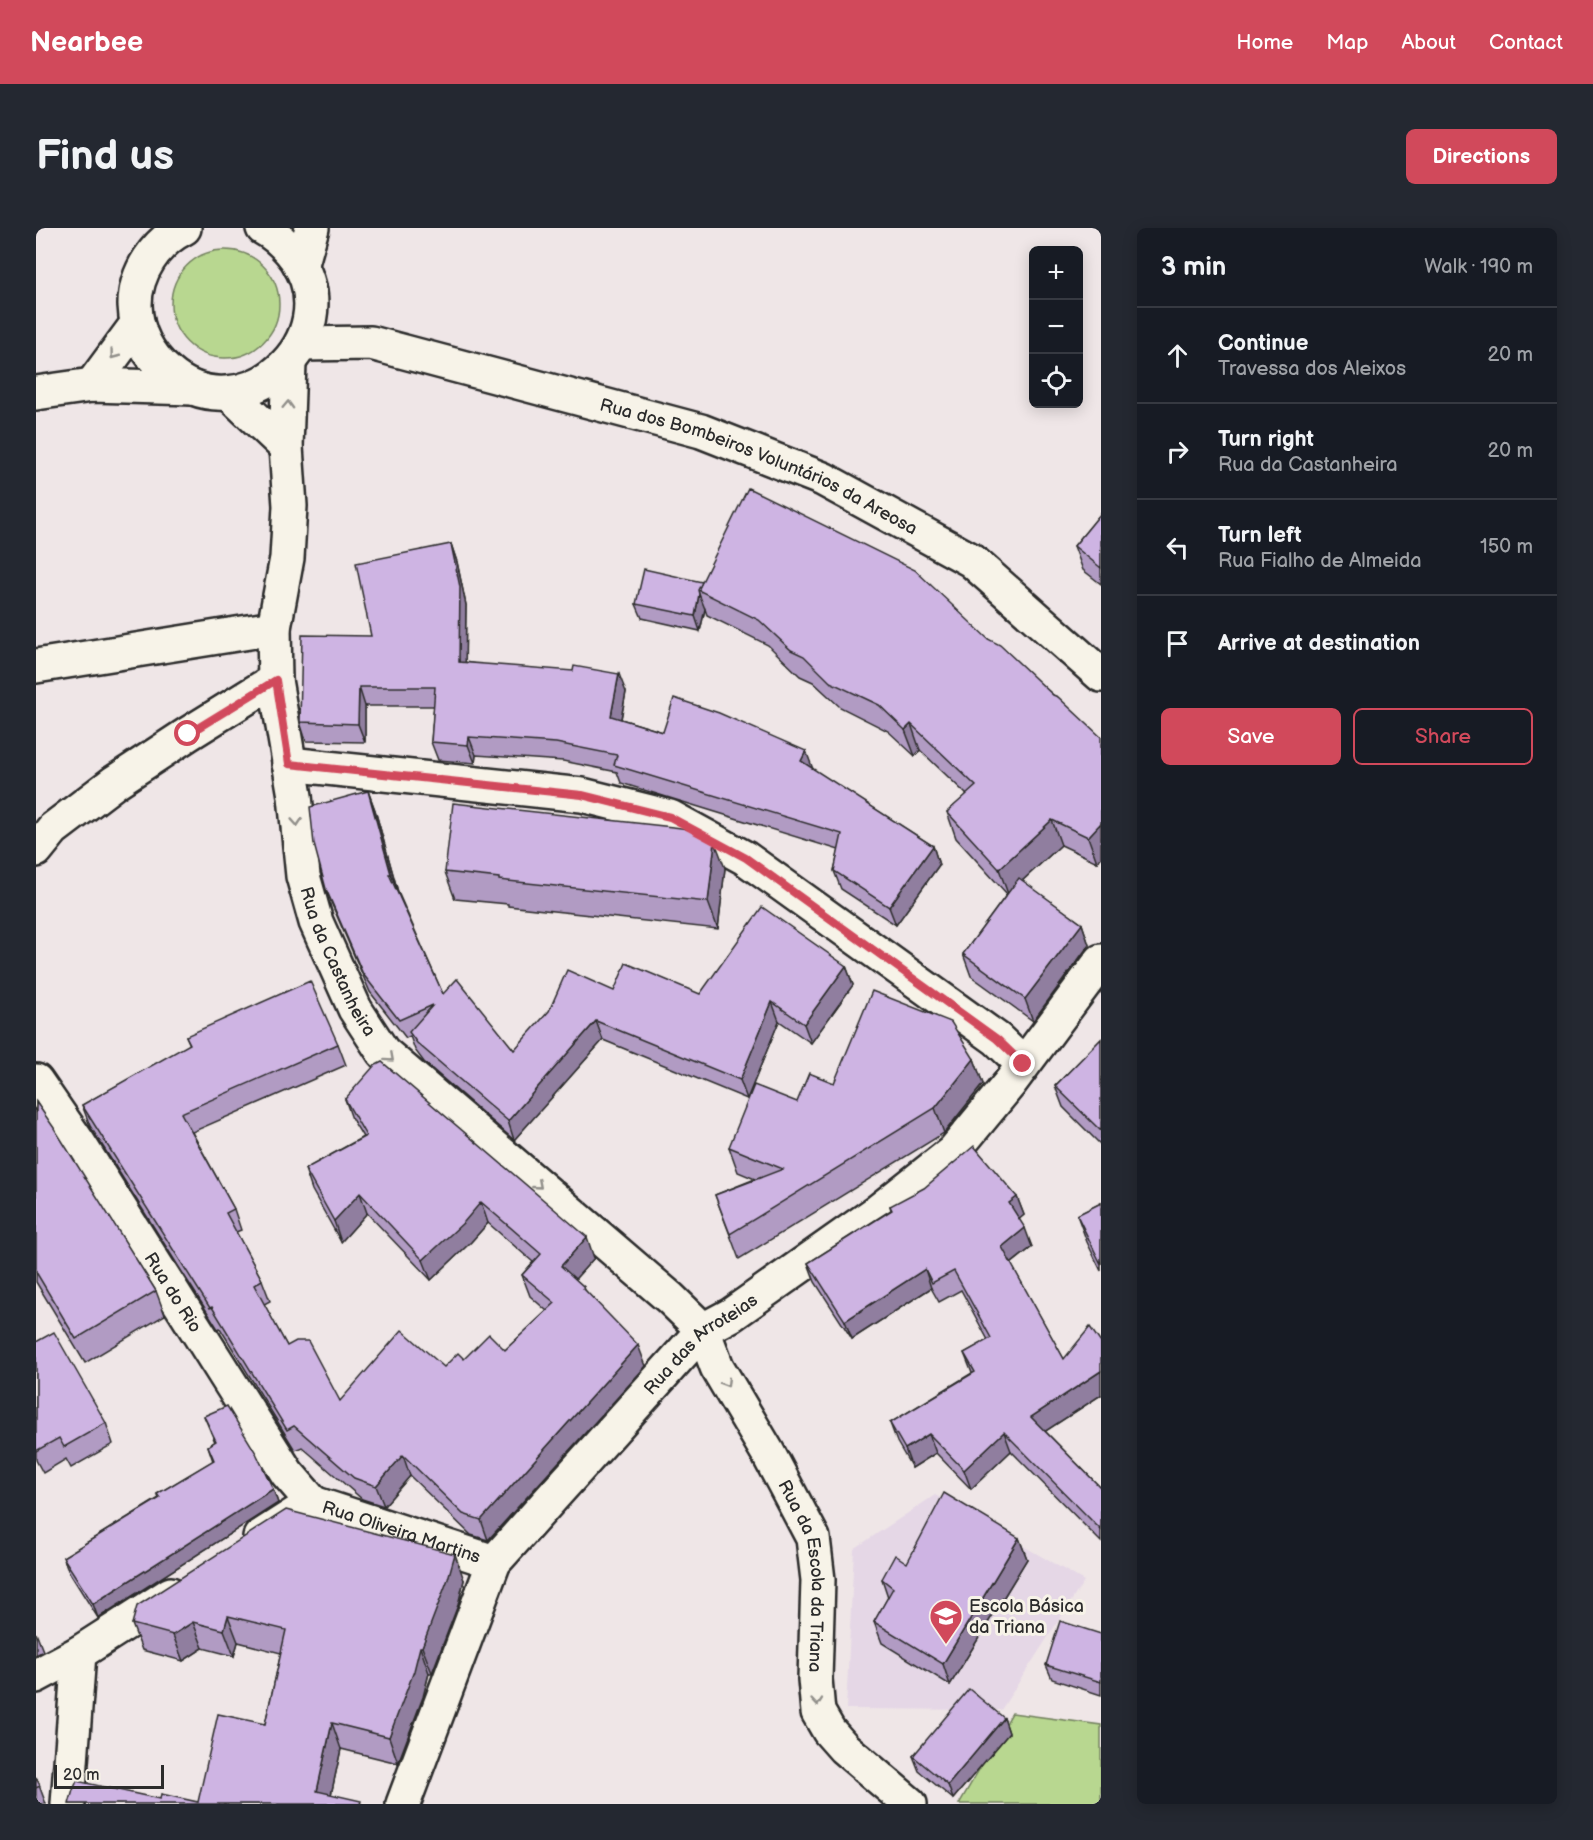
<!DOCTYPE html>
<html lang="en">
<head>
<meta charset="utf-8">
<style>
	body { margin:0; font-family:"Balsamiq Sans",sans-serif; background:#242831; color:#f1f3f6 }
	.controls { position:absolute; right:18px; top:18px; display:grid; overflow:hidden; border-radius:9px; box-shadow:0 3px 15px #0003 }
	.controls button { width:54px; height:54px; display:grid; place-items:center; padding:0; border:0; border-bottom:2px solid #363941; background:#171b24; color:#f1f3f6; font:30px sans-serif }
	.scale { position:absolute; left:18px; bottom:15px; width:110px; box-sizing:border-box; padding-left:6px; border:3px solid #2b2b2b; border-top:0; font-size:16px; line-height:21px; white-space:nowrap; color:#2b2b2b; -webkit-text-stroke:4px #f7f3e8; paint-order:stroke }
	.stop { position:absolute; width:18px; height:18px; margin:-14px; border:4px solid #d1495b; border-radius:50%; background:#fff }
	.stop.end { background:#d1495b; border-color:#fff; box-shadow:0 2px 6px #0008 }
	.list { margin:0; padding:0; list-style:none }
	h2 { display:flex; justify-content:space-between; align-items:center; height:78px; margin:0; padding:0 24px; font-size:26px }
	h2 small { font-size:20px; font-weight:400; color:#9ea1a6 }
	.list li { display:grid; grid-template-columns:39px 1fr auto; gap:18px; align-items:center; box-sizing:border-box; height:96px; padding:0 24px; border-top:2px solid #363941 }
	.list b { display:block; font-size:22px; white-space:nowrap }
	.list p { margin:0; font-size:20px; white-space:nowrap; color:#9ea1a6 }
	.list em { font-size:20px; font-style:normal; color:#9ea1a6 }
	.actions { display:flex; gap:12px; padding:18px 24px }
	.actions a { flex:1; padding:14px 0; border:2px solid #d1495b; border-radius:9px; text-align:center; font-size:21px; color:#d1495b }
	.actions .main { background:#d1495b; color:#fff }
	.icon { flex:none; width:33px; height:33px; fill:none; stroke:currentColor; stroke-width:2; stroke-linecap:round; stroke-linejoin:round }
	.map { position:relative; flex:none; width:1065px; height:1576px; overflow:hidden; border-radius:9px }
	header { display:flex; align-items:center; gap:36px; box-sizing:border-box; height:84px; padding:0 30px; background:#d1495b; color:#fff }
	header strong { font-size:28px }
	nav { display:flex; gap:33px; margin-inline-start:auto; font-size:21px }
	.intro { display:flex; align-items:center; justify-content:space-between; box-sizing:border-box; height:144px; padding:0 36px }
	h1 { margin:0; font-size:42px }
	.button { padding:15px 27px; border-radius:9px; background:#d1495b; color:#fff; font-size:21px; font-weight:700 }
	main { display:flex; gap:36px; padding:0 36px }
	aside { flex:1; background:#171b24; border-radius:9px; box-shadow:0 3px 15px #0003 }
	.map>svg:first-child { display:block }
	.built { fill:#e5d7e6 }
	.green { fill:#b8d790; stroke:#72815e; stroke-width:1.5 }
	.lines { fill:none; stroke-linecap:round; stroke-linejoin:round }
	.minor-casing { stroke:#2b2b2b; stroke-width:38 }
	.minor { stroke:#f7f3e8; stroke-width:33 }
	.wall { fill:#b19bc3; stroke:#2b2b2b; stroke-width:1.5 }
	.shaded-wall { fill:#907e9f; stroke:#2b2b2b; stroke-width:1.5 }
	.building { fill:#ceb4e3; stroke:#2b2b2b; stroke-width:1.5 }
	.oneway { stroke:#918f8a }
	.route { stroke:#d1495b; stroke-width:8 }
	.labels { text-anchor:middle; stroke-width:6; stroke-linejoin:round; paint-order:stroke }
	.street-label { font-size:18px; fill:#2b2b2b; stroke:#f7f3e8 }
	.poi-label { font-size:18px; fill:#2b2b2b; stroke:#f7f3e8; text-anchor:start }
</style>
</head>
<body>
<header>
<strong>Nearbee</strong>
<nav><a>Home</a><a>Map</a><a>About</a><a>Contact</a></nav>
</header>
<div class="intro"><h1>Find us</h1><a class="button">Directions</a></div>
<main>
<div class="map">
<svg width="1065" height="1576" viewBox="0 0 1065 1576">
	<rect width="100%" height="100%" fill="#efe6e7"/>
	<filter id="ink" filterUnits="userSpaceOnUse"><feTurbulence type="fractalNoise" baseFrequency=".0167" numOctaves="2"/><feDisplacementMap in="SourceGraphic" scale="12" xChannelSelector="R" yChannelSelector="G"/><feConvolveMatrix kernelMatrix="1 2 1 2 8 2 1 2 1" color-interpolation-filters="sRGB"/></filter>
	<g filter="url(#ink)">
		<path class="built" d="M899,1267L1048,1353L965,1482L810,1481L818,1321Z"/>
		<g class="green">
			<circle cx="189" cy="76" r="54"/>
			<path d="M976,1485L1065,1497V1576H923Z"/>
		</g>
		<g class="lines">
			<defs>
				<g id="minor">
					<path d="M148,0C120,14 99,44 99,77C100,104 112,127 132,144C205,209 315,111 260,30C251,18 240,7 227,0"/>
					<path d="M265,39L276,0"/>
					<path id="s1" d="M265,116L335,115L665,203L787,251L935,332L1065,447"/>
					<path id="s2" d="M253,135L250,219L254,278L251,330L238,400L239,452L259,568L267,648L280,694L319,781L347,824L634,1070L667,1102L681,1139L732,1225L777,1310L782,1352L779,1451L782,1484L793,1503L808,1520L874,1576"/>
					<path d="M56,157L101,96"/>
					<path d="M0,165L56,157L157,160"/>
					<path d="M193,165L250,219"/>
					<path d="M0,438L238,400"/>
					<path d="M253,536L546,567L634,589L709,630L961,811L987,836"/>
					<path d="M0,622L17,601L79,554L152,506L239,452"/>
					<path id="s3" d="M0,853L42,914L251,1245L277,1275"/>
					<path id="s4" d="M224,1309L277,1275L458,1334"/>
					<path d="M0,1448L43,1425L135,1366"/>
					<path d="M32,1576L43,1425"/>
					<path id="s5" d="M367,1576L458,1334L667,1102L695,1087L841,984L917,924L974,855L1065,733"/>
				</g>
			</defs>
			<use href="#minor" class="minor-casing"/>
			<use href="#minor" class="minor"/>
		</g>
		<g class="wall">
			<path d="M1065,285V356L1047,342L1038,318Z"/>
			<path d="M415,316L421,334L430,377L429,434L590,464L585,491L627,504L770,523L776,541L897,618L903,637L860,697L805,661L798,643L803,622L585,555L581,544L527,533L440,527L439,535L402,532L395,514L398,478H329V514L270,513L264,494L335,408Z"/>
			<path d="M666,354L952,411L1017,467L1061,634L1025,617L986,653L1046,696L1053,717L997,793L935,748L927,726L971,666L920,610L911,584L931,567L884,522L879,528L852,503L804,479L777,454L764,448L732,417L671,387L669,381L664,403L606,390L600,376Z"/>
			<path d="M332,563L339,582L362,664L407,766L478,822L578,763L664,766L810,738L817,757L775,815L743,793L711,871L567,812L478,912L388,834L379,822L374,808L370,810L334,764L297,679L290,661Z"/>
			<path d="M689,640L682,701L472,678V676L419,671L409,644Z"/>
			<path d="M150,808L302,816L310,837L156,904L198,981L205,1002L200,1004L226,1052L234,1073L228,1076L251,1118L304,1173L408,1139L428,1131L469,1122L511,1083L494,1068L486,1047L497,1034L452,995L435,1014L395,1052L331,985L305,1014L276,962L269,941L327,909L316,891L309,871L558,1030L539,1051L548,1059L549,1062L610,1138L452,1312L435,1307L374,1248L348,1278L326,1271L266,1219L259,1222L184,1100L182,1101L54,898L46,877L154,817Z"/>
			<path d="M1065,811V917L1027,879L1019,858Z"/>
			<path d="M938,831L947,856L908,905L703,1031L679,967L719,951L702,944L693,919L761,874L798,855Z"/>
			<path d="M0,874L120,1063L129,1087L49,1135L0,1054Z"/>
			<path d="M981,969L988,987L983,991L996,1019L975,1036L1028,1131L1065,1167L1009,1203L1065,1260V1314L975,1223L935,1261L900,1225L876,1240L861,1214L854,1195L936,1145L928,1125L952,1112L925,1062L903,1074L895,1060L816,1111L779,1054L772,1035L855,982L854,978Z"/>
			<path d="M1065,975V1043L1051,1014L1041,987Z"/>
			<path d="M0,1114L70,1195L77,1216L35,1240L30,1231L7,1245L0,1232Z"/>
			<path d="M168,1188L237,1261L242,1275L62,1390L33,1344L27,1329L123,1270L121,1266L177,1233L172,1218L179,1214Z"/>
			<path d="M983,1310L991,1331L914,1457L846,1415L838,1394L852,1369L846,1351L871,1335Z"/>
			<path d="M428,1352L422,1377L396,1445H393L387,1469L362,1535L305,1521L295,1567L326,1576H33L124,1571L162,1574L229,1496L245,1425L202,1414L198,1428L167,1420L147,1433L106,1422L96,1396Z"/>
			<path d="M0,1405L7,1423L0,1427Z"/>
			<path d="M1065,1406V1467L1016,1451L1010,1437Z"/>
			<path d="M968,1490L973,1505L917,1571L883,1543L877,1528Z"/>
			<path d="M0,1549L10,1576H0Z"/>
		</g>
		<g class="shaded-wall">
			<path d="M415,316L421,334L430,377L429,452L423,434Z"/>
			<path d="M663,366L669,381L664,403L659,388Z"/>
			<path d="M583,446L590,464L582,506L575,488Z"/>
			<path d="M323,459L329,478V514L322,496Z"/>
			<path d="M875,496L884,522L879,528L869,502Z"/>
			<path d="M433,509L440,527L439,535L432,517Z"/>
			<path d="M770,523L777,541L765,533Z"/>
			<path d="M332,563L339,582L362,664L355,646Z"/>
			<path d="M1016,592L1025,617L972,666L963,641Z"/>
			<path d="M1065,595V630L1061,634L1052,609Z"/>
			<path d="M679,614L689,640L682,701L672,674Z"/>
			<path d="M897,618L903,637L860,697L853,679Z"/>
			<path d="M1046,696L1053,717L997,793L989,771Z"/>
			<path d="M810,738L817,757L775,815L768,796Z"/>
			<path d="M736,774L743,793L711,871L704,852Z"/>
			<path d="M560,793L567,812L478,912L472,893Z"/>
			<path d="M938,831L947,856L908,905L899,880Z"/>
			<path d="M324,965L331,985L305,1014L298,993Z"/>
			<path d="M981,969L988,987L980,994L973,975Z"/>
			<path d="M445,974L452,995L435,1014L395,1052L387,1032Z"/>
			<path d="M989,1000L996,1019L972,1038L966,1019Z"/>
			<path d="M551,1009L558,1030L532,1059L525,1038Z"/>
			<path d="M889,1041L895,1060L816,1111L809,1093Z"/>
			<path d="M602,1117L610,1138L452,1312L445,1292Z"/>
			<path d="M1065,1143V1167L1002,1208L995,1189Z"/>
			<path d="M968,1204L975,1223L935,1261L928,1242Z"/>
			<path d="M893,1206L900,1225L876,1240L869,1221Z"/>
			<path d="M367,1227L374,1248L348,1278L340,1258Z"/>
			<path d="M237,1261L242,1275L62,1390L57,1376Z"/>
			<path d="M983,1310L991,1331L914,1457L907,1436Z"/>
			<path d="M419,1326L428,1352L422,1377L396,1445L386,1419Z"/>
			<path d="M192,1388L202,1414L198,1428L188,1402Z"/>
			<path d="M157,1394L167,1420L147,1433L137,1407Z"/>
			<path d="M384,1419L393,1445L387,1469L362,1535L353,1509Z"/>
			<path d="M968,1490L973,1505L917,1571L912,1557Z"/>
			<path d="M296,1495L305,1521L293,1576L281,1563Z"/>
		</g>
		<g class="building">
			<path d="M712,260L879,342L952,411L964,417L1017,467L1022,469L1065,509V595L1052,609L1016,592L963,641L911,584L940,558L875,496L869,502L843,477L794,454L768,428L755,422L723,392L662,362Z"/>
			<path d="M1065,285V340L1038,318Z"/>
			<path d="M415,316L424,359L423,434L537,443L538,438L583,446L575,488L627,504L638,470L683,485L770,523L765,533L897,618L853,679L798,643L806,606L578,537L581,527L520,515L433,509L432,517L395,514L399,459H323L322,496L264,494L266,407L335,408L320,335Z"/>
			<path d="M608,341L666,354L662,362L663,366L659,388L600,376Z"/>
			<path d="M332,563L355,646H353L407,766L421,751L478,822L513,783L531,742L578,763L590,735L664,766L726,679L810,738L768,796L736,774L704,852L560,793L472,893L381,815L373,804L397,777L363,792L327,746L290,661L278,616L274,579Z"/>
			<path d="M417,575L655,601L679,614L672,674L463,652V650L409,644Z"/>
			<path d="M983,650L1046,696L989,771L927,726Z"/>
			<path d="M274,753L302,816L145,885L198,981L190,985L226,1052L218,1057L251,1118L260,1113H272L304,1173L366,1102L408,1139L422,1125L428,1131L453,1106L469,1122L519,1075L486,1047L505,1026L445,974L428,994L387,1032L324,965L298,993L269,941L330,908L309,871L338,838L346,834L551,1009L525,1038L548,1059L547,1060L602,1117L445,1292L427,1286L367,1227L340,1258L318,1250L258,1198L251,1202L176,1079L174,1080L46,877L154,816L150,808Z"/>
			<path d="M836,763L915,794L938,831L899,880L694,1006L679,967L747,941L693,919L718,857L761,874L773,845L798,855Z"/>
			<path d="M1065,811V903L1019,858Z"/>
			<path d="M0,874L18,900L120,1063L40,1111L0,1044Z"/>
			<path d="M938,918L981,969L973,975L989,1000L966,1019L1028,1131L1054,1099L1065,1115V1143L995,1189L1065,1260V1302L968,1204L928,1242L893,1206L869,1221L854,1195L939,1144L928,1125L955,1110L918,1043L896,1055L889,1041L809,1093L772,1035L856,982L854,978L888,960Z"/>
			<path d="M1065,975V1036L1041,987Z"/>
			<path d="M18,1104L70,1195L28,1219L23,1210L0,1223V1114Z"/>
			<path d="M191,1178L220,1225L237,1261L57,1376L27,1329L124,1270L121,1266L178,1232L172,1218L180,1213L168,1188Z"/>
			<path d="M908,1265L983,1310L907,1436L838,1394L857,1360L846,1351L859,1327L871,1335Z"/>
			<path d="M250,1282L419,1326L412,1351L386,1419H384L378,1443L353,1509L296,1495L281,1563L325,1573L324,1576H33L37,1562L41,1553L124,1571L125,1566L162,1574L182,1486L229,1496L250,1402L192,1388L188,1402L157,1394L137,1407L96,1396L101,1378Z"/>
			<path d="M1024,1393L1065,1406V1454L1010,1437Z"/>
			<path d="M933,1461L968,1490L912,1557L877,1528Z"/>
			<path d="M0,1549L4,1558L0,1560Z"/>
		</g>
		<defs><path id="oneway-chevron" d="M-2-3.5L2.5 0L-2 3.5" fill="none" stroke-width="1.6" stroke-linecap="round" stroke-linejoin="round" transform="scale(1.5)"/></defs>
		<g class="oneway">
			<use href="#oneway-chevron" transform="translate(78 127) rotate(127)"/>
			<use href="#oneway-chevron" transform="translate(252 177) rotate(-88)"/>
			<use href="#oneway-chevron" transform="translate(261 594) rotate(86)"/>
			<use href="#oneway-chevron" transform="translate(354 830) rotate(42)"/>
			<use href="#oneway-chevron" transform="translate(502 957) rotate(41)"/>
			<use href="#oneway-chevron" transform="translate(690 1155) rotate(59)"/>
			<use href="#oneway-chevron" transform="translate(781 1474) rotate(85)"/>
		</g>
	</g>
	<g class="lines" filter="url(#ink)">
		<path class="route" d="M152,506L240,452L253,536L546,567L634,589L710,630L961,811L987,836"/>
	</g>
	<defs>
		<symbol id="school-pin" viewBox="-11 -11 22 30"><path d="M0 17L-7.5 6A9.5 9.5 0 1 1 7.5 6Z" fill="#d1495b" stroke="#f7f3e8"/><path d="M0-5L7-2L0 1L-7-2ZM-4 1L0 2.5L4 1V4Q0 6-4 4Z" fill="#fff"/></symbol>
	</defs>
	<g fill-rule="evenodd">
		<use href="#school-pin" x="891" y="1369" width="38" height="52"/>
	</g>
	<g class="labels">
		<g class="street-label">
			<text dy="6" stroke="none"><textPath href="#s1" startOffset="478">Rua dos Bombeiros Voluntários da Areosa</textPath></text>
			<text dy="6" stroke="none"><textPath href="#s2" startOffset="609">Rua da Castanheira</textPath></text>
			<text dy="6" stroke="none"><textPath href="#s3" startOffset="252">Rua do Rio</textPath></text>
			<text dy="6" stroke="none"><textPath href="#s5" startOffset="560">Rua das Arroteias</textPath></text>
			<text dy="6" stroke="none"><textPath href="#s4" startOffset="156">Rua Oliveira Martins</textPath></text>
			<text dy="6" stroke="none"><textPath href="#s2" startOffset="1406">Rua da Escola da Triana</textPath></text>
		</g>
		<g class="poi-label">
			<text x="933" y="1384">Escola Básica<tspan x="933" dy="21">da Triana</tspan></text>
		</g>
	</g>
</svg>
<div class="controls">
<button>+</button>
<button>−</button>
<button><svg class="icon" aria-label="locate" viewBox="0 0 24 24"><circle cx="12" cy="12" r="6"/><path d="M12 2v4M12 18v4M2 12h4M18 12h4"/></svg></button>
</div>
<div class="scale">20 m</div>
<div class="stop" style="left:152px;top:506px"></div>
<div class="stop end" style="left:987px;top:836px"></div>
</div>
<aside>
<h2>3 min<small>Walk · 190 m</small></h2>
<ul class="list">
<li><svg class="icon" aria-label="ahead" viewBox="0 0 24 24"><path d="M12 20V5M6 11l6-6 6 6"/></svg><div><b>Continue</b><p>Travessa dos Aleixos</p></div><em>20 m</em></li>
<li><svg class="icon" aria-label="right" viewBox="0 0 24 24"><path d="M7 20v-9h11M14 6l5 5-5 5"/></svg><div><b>Turn right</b><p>Rua da Castanheira</p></div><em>20 m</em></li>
<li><svg class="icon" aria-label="left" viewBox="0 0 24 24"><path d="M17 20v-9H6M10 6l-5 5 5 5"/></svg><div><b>Turn left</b><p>Rua Fialho de Almeida</p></div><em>150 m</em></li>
<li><svg class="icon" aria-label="arrive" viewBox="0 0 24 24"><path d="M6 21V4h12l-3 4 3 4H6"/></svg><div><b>Arrive at destination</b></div></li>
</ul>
<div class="actions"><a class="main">Save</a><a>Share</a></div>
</aside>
</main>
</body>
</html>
